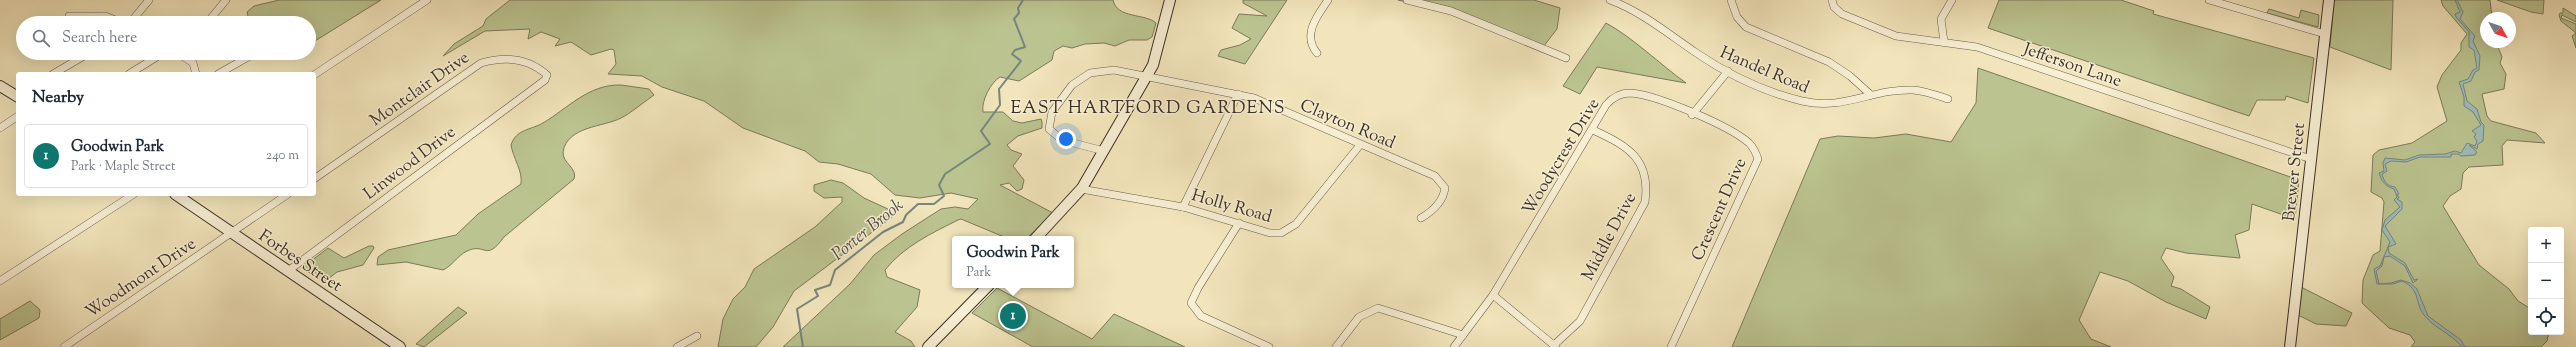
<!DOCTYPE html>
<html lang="en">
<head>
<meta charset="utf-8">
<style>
	body { margin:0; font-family:"Sorts Mill Goudy",serif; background:#f6f6f7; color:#1f2937 }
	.controls { position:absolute; right:12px; bottom:12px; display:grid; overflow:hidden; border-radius:4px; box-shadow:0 4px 16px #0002 }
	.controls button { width:36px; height:36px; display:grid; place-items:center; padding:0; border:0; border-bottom:1px solid #e0e1e3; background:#fff; color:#1f2937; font:20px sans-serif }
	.compass { position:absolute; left:2480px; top:12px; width:36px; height:36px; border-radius:50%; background:#fff; box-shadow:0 4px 16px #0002; rotate:130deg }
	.you { position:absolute; left:1066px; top:139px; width:14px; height:14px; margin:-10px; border:3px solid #fff; border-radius:50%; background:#1a73e8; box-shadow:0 0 0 6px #1a73e833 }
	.badge { display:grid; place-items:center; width:26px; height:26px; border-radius:50%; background:#0f766e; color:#fff; font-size:13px; font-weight:700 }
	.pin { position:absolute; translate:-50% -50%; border:2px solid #fff; box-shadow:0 1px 4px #0006 }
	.popup { position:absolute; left:952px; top:236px; width:122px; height:52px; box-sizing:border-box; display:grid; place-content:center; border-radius:4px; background:#fff; filter:drop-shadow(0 1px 3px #0005); font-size:13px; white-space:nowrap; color:#747a83 }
	.popup b { font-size:15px; color:#1f2937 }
	.popup::after { content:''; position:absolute; left:50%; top:100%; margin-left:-8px; border:8px solid transparent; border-top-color:#fff }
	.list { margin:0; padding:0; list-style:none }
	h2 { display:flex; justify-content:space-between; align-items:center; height:52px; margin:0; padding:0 16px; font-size:17px }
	h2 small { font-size:13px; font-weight:400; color:#747a83 }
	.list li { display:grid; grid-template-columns:26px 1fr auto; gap:12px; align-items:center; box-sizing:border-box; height:64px; margin:0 8px 8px; padding:0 8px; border:1px solid #e0e1e3; border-radius:4px }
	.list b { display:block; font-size:15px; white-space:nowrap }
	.list p { margin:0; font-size:13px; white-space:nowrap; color:#747a83 }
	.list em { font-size:13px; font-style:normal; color:#747a83 }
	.icon { flex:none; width:22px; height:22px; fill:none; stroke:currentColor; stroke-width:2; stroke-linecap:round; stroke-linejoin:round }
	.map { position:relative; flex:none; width:2576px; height:347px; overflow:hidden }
	.search { position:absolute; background:#fff; box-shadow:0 4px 16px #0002; left:16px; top:16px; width:300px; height:44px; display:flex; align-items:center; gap:10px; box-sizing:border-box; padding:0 14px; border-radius:22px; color:#747a83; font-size:15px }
	.panel { position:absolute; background:#fff; box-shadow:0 4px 16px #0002; left:16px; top:72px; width:300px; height:124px; border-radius:4px }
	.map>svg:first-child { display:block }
	.green { fill:#bbc490; stroke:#7b7a5a }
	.water { fill:#9dbdb9; stroke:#76857e }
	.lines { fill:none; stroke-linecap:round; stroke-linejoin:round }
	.stream { stroke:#76857e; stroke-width:2 }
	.street-casing { stroke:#695d4a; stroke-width:8 }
	.secondary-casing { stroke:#3b3025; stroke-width:12 }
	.street { stroke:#f7eed3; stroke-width:7 }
	.secondary { stroke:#f7eed3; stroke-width:10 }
	.labels { text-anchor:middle; stroke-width:3; stroke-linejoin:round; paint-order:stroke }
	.street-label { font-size:17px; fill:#3b3025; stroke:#f7eed3 }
	.neighbourhood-label { font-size:18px; letter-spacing:1px; fill:#3b3025; stroke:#f7eed3 }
	.water-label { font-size:18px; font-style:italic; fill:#54534a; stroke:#f7eed3 }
</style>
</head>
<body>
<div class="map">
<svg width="2576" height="347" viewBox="0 0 2576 347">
	<rect width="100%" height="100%" fill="#f2e5bb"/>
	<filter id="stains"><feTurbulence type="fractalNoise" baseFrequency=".005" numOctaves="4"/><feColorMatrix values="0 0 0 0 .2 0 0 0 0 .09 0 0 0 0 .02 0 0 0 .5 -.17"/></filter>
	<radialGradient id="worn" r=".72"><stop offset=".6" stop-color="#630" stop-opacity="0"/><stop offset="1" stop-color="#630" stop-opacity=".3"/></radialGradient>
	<g class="green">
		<path d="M279,0H381L310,44L309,23L286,20L258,23L261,18L257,17L249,23H244L248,16L247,12L254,6Z"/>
		<path d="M510,0H1113C1117,19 1145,13 1156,23L1152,37L1147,40H1129L1115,46L1104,43L1085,44L1072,48L1063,46L1054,51L1052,60L1019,81L1000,77C991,82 981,101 983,112H1003L1013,121L1022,123L1041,119L1042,122V128L1018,136L1007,145L1011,150L1022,154L1013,166L1024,180L1022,189L1017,191L1009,183L1000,185L1053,213L1026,239H1009L961,219L958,220C932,233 904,246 885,270L887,277L920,290L917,307L895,332L911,341L915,347H783L850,284L874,255L902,234L941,209L955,207L968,209L978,199L951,193L920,198L895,195L871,174L838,164L819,162L805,151L743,128L704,101L662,87L642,76L608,74L616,64L614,50L611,49L591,55L571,42L555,46L560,39L541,32L528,39L530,29L485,31L443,56L454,44L483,26L486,19Z"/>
		<path d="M1243,0H1287L1245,64L1218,56L1221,50L1240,45L1251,39L1232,28L1239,14L1267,16L1243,3Z"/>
		<path d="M1398,0H1534L1560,8L1557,29L1540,51L1449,12Z"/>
		<path d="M1999,0H2121L2154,11L2153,14L2314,58L2308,103L2286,96L2285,100H2257L2249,116L1988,28Z"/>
		<path d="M2334,0H2393L2391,70L2330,47Z"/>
		<path d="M2441,0H2490L2492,18H2486V42H2496L2502,57L2500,63L2506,74L2504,89L2482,94L2487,116L2491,121L2536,133L2545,143L2507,140L2502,146L2503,165L2469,167L2463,173L2461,189L2450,196L2443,206L2479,265L2509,289L2518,301L2531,309V332H2549L2547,341L2541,347H2411L2415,342L2410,335L2389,328L2362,303L2363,280L2373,255L2380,251L2384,202L2382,198L2371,192L2373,155L2379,150L2412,143L2447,121L2437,87L2442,75L2461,50V43L2467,34L2443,6Z"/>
		<path d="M2497,0H2544L2543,14L2531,12Z"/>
		<path d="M2563,8L2576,16V22L2562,15L2561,18L2576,24V48L2572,36L2576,33L2561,21L2559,15L2560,13H2563Z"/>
		<path d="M2269,9L2299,18L2301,10L2319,15L2318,27L2267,13Z"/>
		<path d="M1606,23C1632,37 1661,65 1686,83L1597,67L1580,94L1563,86Z"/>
		<path d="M1978,68L2299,180L2295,219L2252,204L2249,230L2235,235L2240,258L2186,253L2166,248L2161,258L2174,277L2171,286L2181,289L2210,307L2206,319L2166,302L2128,281L2100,272L2079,320L2091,339L2111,347H1732L1820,139L1838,136L1874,138L1906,134L1951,142L1976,103Z"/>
		<path d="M621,85L649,89L654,95C648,99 628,115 621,118C604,127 567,126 563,152C562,163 578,168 574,179L504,237C485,263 486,242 467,251C457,256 452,266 443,270L406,262L377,265L378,257L388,250L456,235L478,214L521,184C523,171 513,158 511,145C516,129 531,130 543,123C568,108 589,84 621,85Z"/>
		<path d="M831,180L843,183L864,198L890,210L891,218L794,291L773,327L756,347H718L723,319L733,299L745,287L754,269L815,227L842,202V197L824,198L814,191V185Z"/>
		<path d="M369,246H373L374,248L363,265L337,272L324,282L302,268L328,248L344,258Z"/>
		<path d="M2301,287L2352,313L2346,326L2316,324L2298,315Z"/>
		<path d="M997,288L1092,339L1114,314L1185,347H1033L972,313Z"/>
		<path d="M30,301L40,310L39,318L0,340V319Z"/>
		<path d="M458,307L467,313L424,347L416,344Z"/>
	</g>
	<path class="water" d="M2455,0H2457L2463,12L2460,19L2475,36L2473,41L2480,56L2479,70L2475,72L2471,81L2463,84L2467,101L2477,109L2481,122L2484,125L2483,141L2478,144L2477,149L2469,145L2477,152L2475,155L2461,156L2458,154H2451V157H2420L2406,162L2391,161L2385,164L2387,171L2382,174C2384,182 2387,186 2395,187L2399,194H2397L2399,198L2397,199L2402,202V209L2385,226L2396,244L2388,247L2389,253L2405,263L2414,280L2418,279L2413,283L2405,266L2390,256L2384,257L2382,266L2376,271L2379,284L2391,283L2401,280L2410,283L2417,289L2428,316L2461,340L2465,347H2462C2451,333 2435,329 2424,315C2414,301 2421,290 2402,281L2393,284H2377L2374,269L2380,266L2390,242L2382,230L2385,220L2400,207L2394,200L2397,197L2394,189C2385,186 2382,182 2379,173L2384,171L2383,163L2385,158L2405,160L2419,155L2445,154L2455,151L2461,153L2467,143L2475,146L2477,141L2474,137L2476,134L2472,131L2481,125L2473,112L2464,106V97L2459,82L2468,79L2473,70L2477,68L2474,50L2469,47V32L2456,17L2455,14L2460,12Z"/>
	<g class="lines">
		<path class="stream" d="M803,347L797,309L818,296L815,290L830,285L835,270L883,232L903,222L906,215L918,204H934L944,196L939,185L945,174L990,144L981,131L1000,105L999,89L1021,61L1012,54L1015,50L1025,47L1014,19L1019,13L1018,8L1023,0"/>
		<defs>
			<g id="street">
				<path d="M1407,0L1451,11L1566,58"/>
				<path d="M1610,0C1642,12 1667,33 1695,52C1727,74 1765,92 1802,101C1843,111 1874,88 1913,90C1925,91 1936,95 1948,99"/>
				<path d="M1731,0L1737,17L1746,27L1829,62L1850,76L1871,95"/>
				<path d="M1832,0L1834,7L1842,14L1896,36L1977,47L2311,159"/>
				<path d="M2209,0L2325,34"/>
				<path d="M69,16H105L123,23"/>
				<path d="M130,23L149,0"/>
				<path d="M207,23L226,0"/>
				<path d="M1944,42L1941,19L1952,0"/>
				<path d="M178,53L193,63L196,74"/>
				<path d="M1317,53C1302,35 1317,16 1328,0"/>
				<path d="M53,74L89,53"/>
				<path d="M129,74L163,53"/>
				<path d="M218,74L255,53"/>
				<path d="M314,75L427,0"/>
				<path d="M1692,115L1728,71"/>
				<path d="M0,128L18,116"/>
				<path d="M1104,151L1062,140L1049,129L1052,112L1072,85L1090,73L1114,70L1254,98L1435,176L1445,188C1443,202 1433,211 1421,218"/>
				<path d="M1081,189L1183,207L1270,233H1281L1296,224L1360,145"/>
				<path d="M1183,207L1238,94"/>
				<path d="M1239,223L1198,288L1191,303L1201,316L1269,347"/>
				<path d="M288,271L545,80L547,75C528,58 505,56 481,63L314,179"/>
				<path d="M0,281L134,194"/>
				<path d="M1493,295L1556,347"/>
				<path d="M1554,345L1580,321L1645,202C1651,159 1628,146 1593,130"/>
				<path d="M64,347L288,194"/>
				<path d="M677,347L697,336"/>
				<path d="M1336,347L1359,317L1378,308L1463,335"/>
				<path d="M1454,347L1493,295L1606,105C1612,98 1620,93 1630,93C1655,94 1730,126 1749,143C1754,148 1756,153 1758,159L1671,347"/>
			</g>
			<g id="secondary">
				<path d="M0,86L18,97"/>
				<path d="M175,194L400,347"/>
				<path d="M1035,239L1082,188L1153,65L1170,0"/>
				<path d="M928,347L989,285"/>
				<path d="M2290,347L2329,0"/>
			</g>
		</defs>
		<use href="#street" class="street-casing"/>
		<use href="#secondary" class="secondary-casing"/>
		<use href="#street" class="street"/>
		<use href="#secondary" class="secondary"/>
	</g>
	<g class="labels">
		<g class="street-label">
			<text transform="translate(2073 64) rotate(19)" y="6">Jefferson Lane</text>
			<text transform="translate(1765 69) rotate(23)" y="6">Handel Road</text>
			<text transform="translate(419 88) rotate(-35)" y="6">Montclair Drive</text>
			<text transform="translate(1348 123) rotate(23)" y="6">Clayton Road</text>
			<text transform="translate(1560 156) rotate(-59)" y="6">Woodycrest Drive</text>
			<text transform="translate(409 162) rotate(-37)" y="6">Linwood Drive</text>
			<text transform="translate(2293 172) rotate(-84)" y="6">Brewer Street</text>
			<text transform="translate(1232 205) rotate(16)" y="6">Holly Road</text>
			<text transform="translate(1718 209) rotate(-66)" y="6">Crescent Drive</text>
			<text transform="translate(1608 236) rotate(-62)" y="6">Middle Drive</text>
			<text transform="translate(301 260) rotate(34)" y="6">Forbes Street</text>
			<text transform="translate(140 277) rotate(-34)" y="6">Woodmont Drive</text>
		</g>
		<g class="neighbourhood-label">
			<text x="1148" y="113">EAST HARTFORD GARDENS</text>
		</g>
		<g class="water-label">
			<text transform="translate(867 229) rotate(-39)" y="6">Porter Brook</text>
		</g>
	</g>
	<rect width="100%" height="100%" filter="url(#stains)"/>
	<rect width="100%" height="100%" fill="url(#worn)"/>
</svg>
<div class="controls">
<button>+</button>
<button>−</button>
<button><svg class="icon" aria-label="locate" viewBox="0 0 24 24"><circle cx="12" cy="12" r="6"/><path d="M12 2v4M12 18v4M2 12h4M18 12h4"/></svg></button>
</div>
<svg class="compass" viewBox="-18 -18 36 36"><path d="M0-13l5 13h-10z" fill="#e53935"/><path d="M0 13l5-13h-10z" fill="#747a83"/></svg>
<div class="you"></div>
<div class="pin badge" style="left:1013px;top:316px">1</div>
<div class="popup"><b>Goodwin Park</b>Park</div>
<div class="search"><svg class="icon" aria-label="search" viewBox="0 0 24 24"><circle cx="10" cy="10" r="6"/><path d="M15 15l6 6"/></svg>Search here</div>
<section class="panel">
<h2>Nearby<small></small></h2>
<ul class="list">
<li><span class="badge">1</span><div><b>Goodwin Park</b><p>Park · Maple Street</p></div><em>240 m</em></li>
</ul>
</section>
</div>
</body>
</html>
